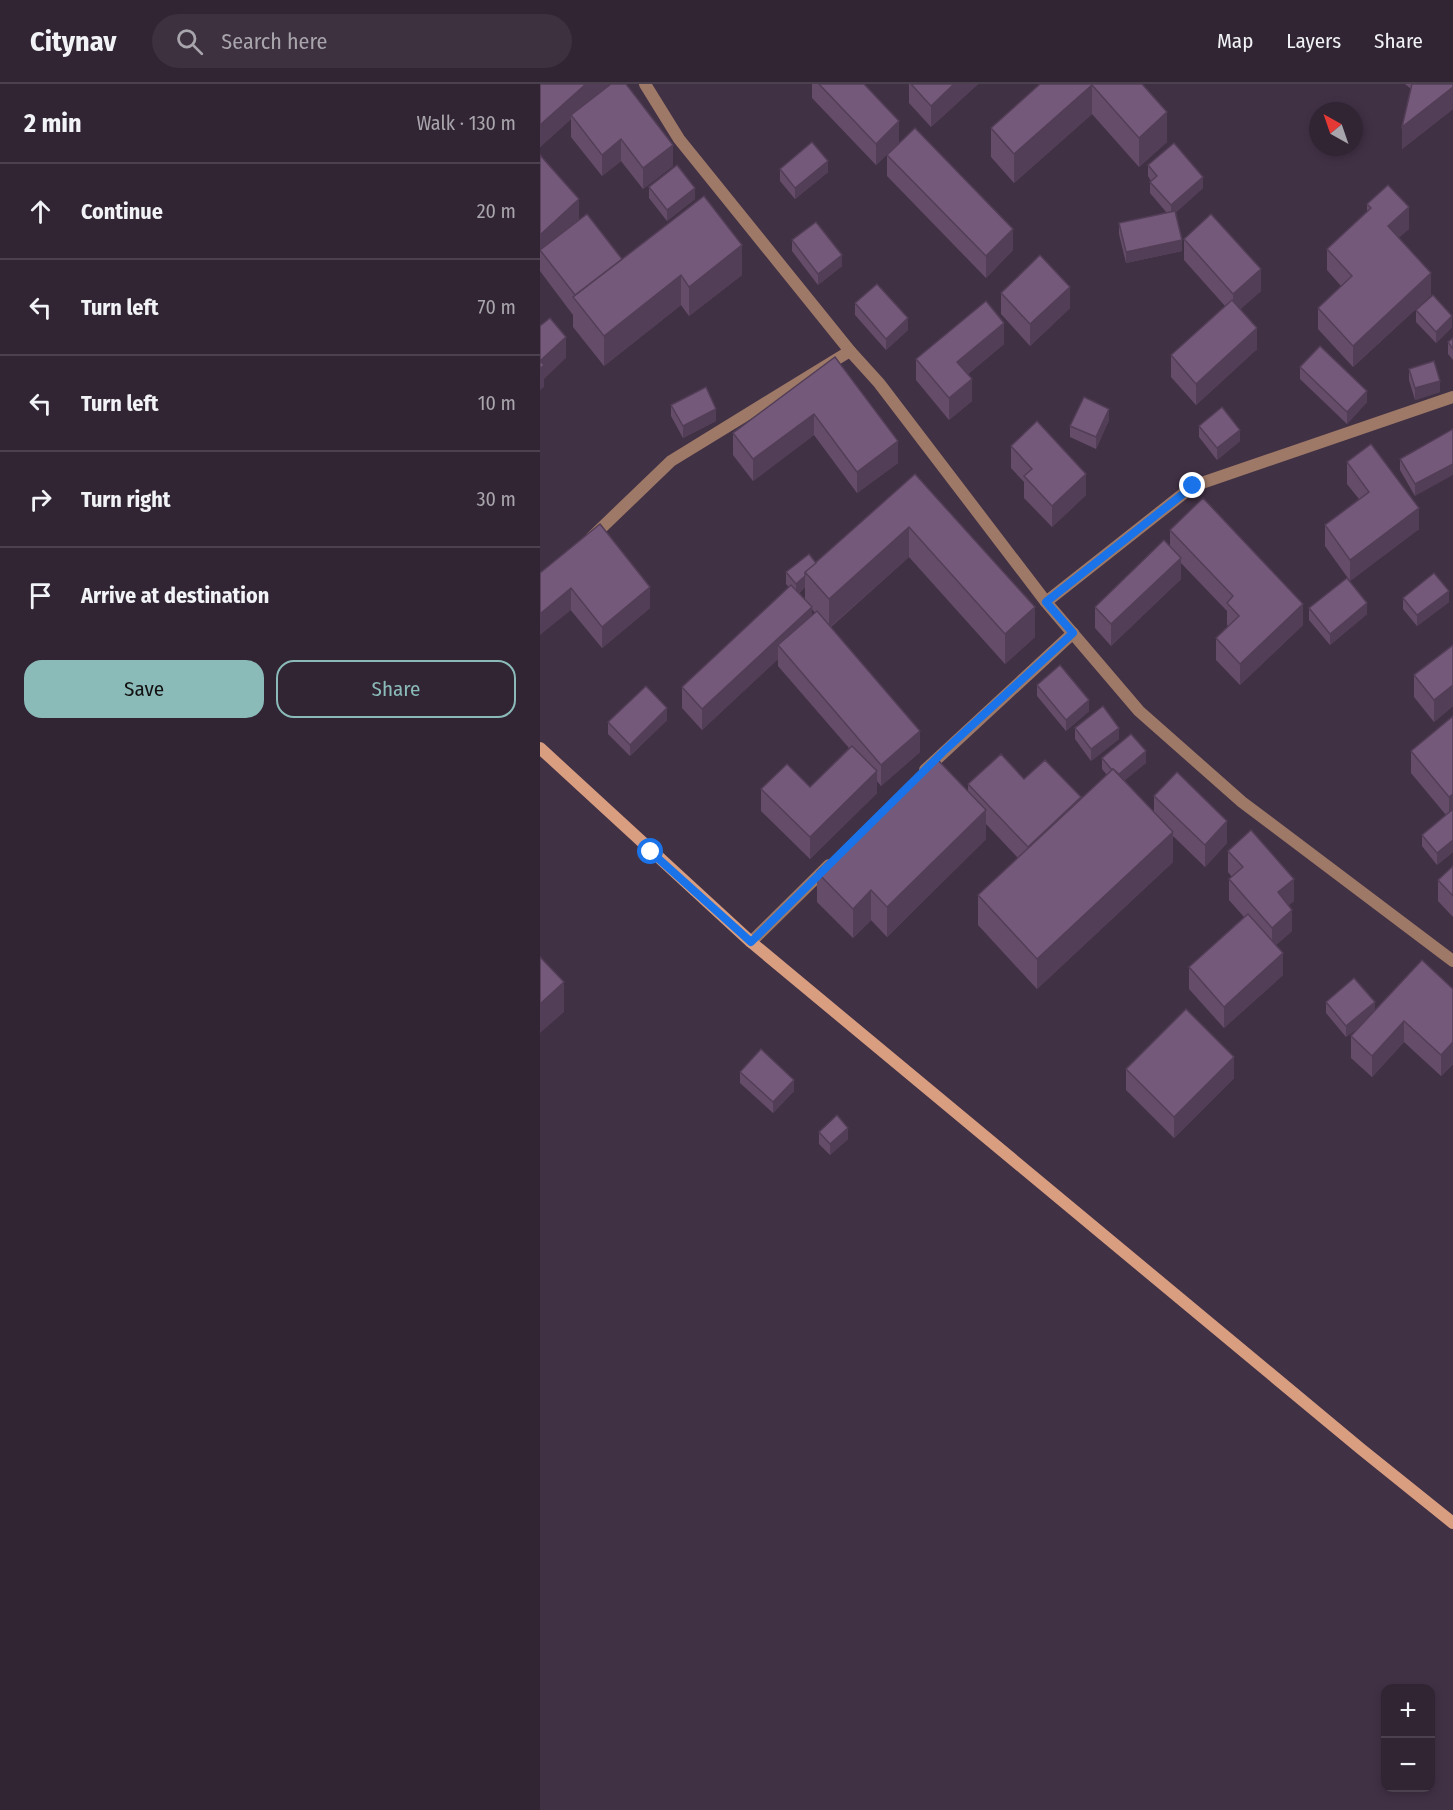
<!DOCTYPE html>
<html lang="en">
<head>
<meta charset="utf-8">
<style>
	body { margin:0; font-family:"Fira Sans Condensed",sans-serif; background:#3d3140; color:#f1f3f6 }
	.controls { position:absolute; right:18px; bottom:18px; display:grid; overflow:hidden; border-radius:12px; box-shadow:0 3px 9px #0003 }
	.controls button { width:54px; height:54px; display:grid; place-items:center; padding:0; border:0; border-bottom:2px solid #4c424f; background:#312534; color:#f1f3f6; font:30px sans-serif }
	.compass { position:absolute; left:769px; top:18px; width:54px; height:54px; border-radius:50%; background:#312534; box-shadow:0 3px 9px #0003; rotate:320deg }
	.stop { position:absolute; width:18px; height:18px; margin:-14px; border:4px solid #1a73e8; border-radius:50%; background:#fff }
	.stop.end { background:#1a73e8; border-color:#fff; box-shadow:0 2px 6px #0008 }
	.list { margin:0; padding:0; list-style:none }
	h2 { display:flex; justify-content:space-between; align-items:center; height:78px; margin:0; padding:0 24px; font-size:26px }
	h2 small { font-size:20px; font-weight:400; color:#a8a5ac }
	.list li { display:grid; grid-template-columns:39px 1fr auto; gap:18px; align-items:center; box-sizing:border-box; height:96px; padding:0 24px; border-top:2px solid #4c424f }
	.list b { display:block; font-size:22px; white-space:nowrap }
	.list em { font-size:20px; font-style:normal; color:#a8a5ac }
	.actions { display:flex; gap:12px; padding:18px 24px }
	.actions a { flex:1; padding:14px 0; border:2px solid #8bbbb9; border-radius:18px; text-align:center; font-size:21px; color:#8bbbb9 }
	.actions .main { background:#8bbbb9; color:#111 }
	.icon { flex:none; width:33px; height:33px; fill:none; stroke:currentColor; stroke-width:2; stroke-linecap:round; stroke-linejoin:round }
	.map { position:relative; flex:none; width:913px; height:1726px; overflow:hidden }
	header { display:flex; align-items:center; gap:36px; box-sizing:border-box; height:84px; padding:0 30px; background:#312534; border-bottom:2px solid #4c424f }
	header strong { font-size:28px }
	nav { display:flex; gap:33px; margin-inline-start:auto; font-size:21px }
	.search { width:420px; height:54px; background:#3d3140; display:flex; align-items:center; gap:15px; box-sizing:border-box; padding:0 21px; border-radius:33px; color:#a8a5ac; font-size:22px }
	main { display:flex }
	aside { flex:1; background:#312534 }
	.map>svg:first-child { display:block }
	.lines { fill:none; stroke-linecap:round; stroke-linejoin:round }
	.street { stroke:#9f7967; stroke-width:12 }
	.secondary { stroke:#d99d80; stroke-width:12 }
	.wall { fill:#654d6a; fill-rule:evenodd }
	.shaded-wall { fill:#523e56 }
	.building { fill:#75597b; stroke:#523e56; stroke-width:1.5 }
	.route { stroke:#1a73e8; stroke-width:8 }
</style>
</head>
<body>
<header>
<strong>Citynav</strong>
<div class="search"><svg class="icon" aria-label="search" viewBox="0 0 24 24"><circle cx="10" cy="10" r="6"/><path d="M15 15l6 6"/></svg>Search here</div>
<nav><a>Map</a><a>Layers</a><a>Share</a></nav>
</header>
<main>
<aside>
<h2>2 min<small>Walk · 130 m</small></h2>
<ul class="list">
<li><svg class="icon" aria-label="ahead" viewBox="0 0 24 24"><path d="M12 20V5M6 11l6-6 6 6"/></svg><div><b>Continue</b></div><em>20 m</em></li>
<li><svg class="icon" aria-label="left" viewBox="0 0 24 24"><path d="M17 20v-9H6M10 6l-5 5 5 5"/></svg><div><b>Turn left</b></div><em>70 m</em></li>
<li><svg class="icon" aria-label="left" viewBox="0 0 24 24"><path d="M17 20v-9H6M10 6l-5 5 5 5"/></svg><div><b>Turn left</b></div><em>10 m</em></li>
<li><svg class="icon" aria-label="right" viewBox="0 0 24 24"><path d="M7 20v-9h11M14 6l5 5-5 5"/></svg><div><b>Turn right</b></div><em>30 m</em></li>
<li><svg class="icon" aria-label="arrive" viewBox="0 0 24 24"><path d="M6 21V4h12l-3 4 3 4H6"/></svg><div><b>Arrive at destination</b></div></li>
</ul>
<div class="actions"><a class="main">Save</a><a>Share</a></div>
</aside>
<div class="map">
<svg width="913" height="1726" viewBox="0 0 913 1726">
	<rect width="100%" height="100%" fill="#413145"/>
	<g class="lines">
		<g class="street">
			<path d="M105,0L139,55L310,267L339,299L506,518L599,627L702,718L913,877"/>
			<path d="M51,454L131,377L310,267"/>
			<path d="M506,518L653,402L913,313"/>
			<path d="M385,686L533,549"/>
			<path d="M211,858L289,781"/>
		</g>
		<path class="secondary" d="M0,664L211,858L821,1365L913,1439"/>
	</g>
	<g class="wall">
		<path d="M0,0L133,82L103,105L81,77L62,92L31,53V35L0,63Z"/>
		<path d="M272,0H324L359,59L336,81L272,14Z"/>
		<path d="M369,0H438L391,43L369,19Z"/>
		<path d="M500,0H602L627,58L599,83L552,30L474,99L451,73V44Z"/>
		<path d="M865,0H913V25L862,65L871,5Z"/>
		<path d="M0,71L39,135L82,176L202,191L149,232L141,221L64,282L33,243V231L0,187Z"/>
		<path d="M347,71L473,166L446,194L347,92Z"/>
		<path d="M608,81L663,104L636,128L642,167L586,179L579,150V139L627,129L610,109V98L611,97L608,92Z"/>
		<path d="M240,85L288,88L255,115L240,97Z"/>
		<path d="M109,103L155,115L127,137L109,114Z"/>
		<path d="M827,120L869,145L858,154L891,211L813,283L778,245V224L801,202L787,186V165L827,128Z"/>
		<path d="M644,155L721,207L700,225L717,265L656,321L631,293V271L685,222L644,176Z"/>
		<path d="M252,156L302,182L278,201L252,167Z"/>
		<path d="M461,209L530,224L490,262L461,230Z"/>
		<path d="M315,219L368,246L346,266L315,231Z"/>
		<path d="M876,226L912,243L896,259L876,238Z"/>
		<path d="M913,254V276L908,270V258Z"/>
		<path d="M464,260L428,290L432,317L409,336L376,296V275Z"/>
		<path d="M295,273L358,379L317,409L274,351L213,397L193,371V349Z"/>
		<path d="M760,283L827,318L807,340L760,295Z"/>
		<path d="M869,285L900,308L875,316L869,296Z"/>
		<path d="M131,321L176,337L143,354L131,332Z"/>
		<path d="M569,336L556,365L530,353V342Z"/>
		<path d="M659,342L700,357L677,376L659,353Z"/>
		<path d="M913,345L875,412L860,386V375Z"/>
		<path d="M471,362L546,411L512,443L484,414V398L471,384Z"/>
		<path d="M807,378L879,445L810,497L785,462V441L819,415L807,400Z"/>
		<path d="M375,390L495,553L465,580L369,473L291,543L380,668L341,702L337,697V709L270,775L221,727V705L270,703L309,664L238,582V575L162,646L142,624V603L249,503L246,500V488L276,479ZM265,503V516L259,509ZM272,525L275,529L272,532Z"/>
		<path d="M630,446L763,541L700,601L676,576V554L688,542L687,541V527L641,479V495L571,562L555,544V523L630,462Z"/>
		<path d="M0,489L110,524L62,564Z"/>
		<path d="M863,514L909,518L877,542L863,525Z"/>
		<path d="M769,524L827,530L790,561L769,536Z"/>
		<path d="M913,561V622L894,638L874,613V591Z"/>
		<path d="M497,601L549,627L526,647L497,612Z"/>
		<path d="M913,632V768L897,781L882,762V751L906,731L871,689V667Z"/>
		<path d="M127,636L90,672L68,650V638Z"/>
		<path d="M535,644L579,655L551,677L535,655Z"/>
		<path d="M562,674L606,679L584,696L614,728V712L687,759L665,783L633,752V778L497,905L438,841V811L478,774L446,740V755L347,853L331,836L313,854L277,818V788L428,708V700L484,695L541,715L567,691L562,685Z"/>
		<path d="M688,767L754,817L749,821L752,847L736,861L743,891L684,944L649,905V883L704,833L689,816V795L692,793L688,788Z"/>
		<path d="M913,782V833L898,817V796Z"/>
		<path d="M913,905V980L901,992L864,958L832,993L811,974V952L823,940L806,953L786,929V918L835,927Z"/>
		<path d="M586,985L694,994L634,1054L586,1006Z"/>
		<path d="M200,988L254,1007L233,1029L200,999Z"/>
		<path d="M279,1048L308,1055L290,1071L279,1060Z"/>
	</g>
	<g class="shaded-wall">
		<path d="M46,0H71L31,31V35L0,63V41Z"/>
		<path d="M414,0H438L391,43V22Z"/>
		<path d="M552,1V30L474,99V70Z"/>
		<path d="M913,3V25L862,65V43Z"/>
		<path d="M627,28V58L599,83V54Z"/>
		<path d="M359,37V59L336,81V60Z"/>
		<path d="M81,55V77L62,92V71Z"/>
		<path d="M133,61V82L103,105V84Z"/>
		<path d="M288,77V88L255,115V104Z"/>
		<path d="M663,93V104L631,133V121Z"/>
		<path d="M155,104V115L127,137V126Z"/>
		<path d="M39,115V137L0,166V172V151Z"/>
		<path d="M869,123V145L848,163V142Z"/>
		<path d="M473,145V166L446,194V172Z"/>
		<path d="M642,156V167L586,179V168Z"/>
		<path d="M202,161V191L149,232V203Z"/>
		<path d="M302,171V182L278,201V190Z"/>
		<path d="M721,185V207L693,232V210Z"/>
		<path d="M891,189V211L813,283V262Z"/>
		<path d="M141,191V221L64,282V252Z"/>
		<path d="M530,203V224L490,262V240Z"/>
		<path d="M912,232V243L896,259V248Z"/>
		<path d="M368,234V246L346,266V255Z"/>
		<path d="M464,239V260L417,299V278Z"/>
		<path d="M717,244V265L656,321V300Z"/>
		<path d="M26,253V274L4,295V303L0,306V277Z"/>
		<path d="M432,295V317L409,336V314Z"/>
		<path d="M900,297V308L875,316V304Z"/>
		<path d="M827,307V318L807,340V328Z"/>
		<path d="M176,325V337L143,354V342Z"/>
		<path d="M569,325V336L556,365V353Z"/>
		<path d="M274,330V351L213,397V375Z"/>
		<path d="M700,346V357L677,376V364Z"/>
		<path d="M358,357V379L317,409V388Z"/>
		<path d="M913,380V391L875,412V400Z"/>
		<path d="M546,390V411L512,443V422Z"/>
		<path d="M879,424V445L810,497V476Z"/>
		<path d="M369,443V473L289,544V515Z"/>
		<path d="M641,474V495L571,562V540Z"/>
		<path d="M265,492V503L256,511V500Z"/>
		<path d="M110,503V524L62,564V543Z"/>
		<path d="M31,504V526L0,551V530Z"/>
		<path d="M909,507V518L877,542V531Z"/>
		<path d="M827,519V530L790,561V550Z"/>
		<path d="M763,520V541L700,601V580Z"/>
		<path d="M272,523V544L238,561V575L162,646V625Z"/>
		<path d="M495,523V553L465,580V550Z"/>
		<path d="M913,601V622L894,638V616Z"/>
		<path d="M549,616V627L526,647V636Z"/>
		<path d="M127,624V636L90,672V661Z"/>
		<path d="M579,644V655L551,677V665Z"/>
		<path d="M380,647V668L341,702V681Z"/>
		<path d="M606,667V679L577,703V691Z"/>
		<path d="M337,687V709L270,775V753Z"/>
		<path d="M913,710V732L909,735V713Z"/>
		<path d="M541,713V734L488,784V763Z"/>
		<path d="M446,726V755L347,853V823Z"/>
		<path d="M687,737V759L665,783V761Z"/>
		<path d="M633,748V778L497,905V875Z"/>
		<path d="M913,756V768L897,781V769Z"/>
		<path d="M754,795V817L738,830V808Z"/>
		<path d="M331,806V836L313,854V825Z"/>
		<path d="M752,826V847L732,865V844Z"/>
		<path d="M743,869V891L684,944V923Z"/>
		<path d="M24,898V928L0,949V920Z"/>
		<path d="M835,918V930L806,953V942Z"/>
		<path d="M864,937V958L832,993V972Z"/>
		<path d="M913,958V980L901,992V971Z"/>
		<path d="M694,973V994L634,1054V1033Z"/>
		<path d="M254,996V1007L233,1029V1018Z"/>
		<path d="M308,1044V1055L290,1071V1060Z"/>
	</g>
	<g class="building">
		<path d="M0,0H46L0,41Z"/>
		<path d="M71,0H86L133,61L103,84L81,55L62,71L31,31Z"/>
		<path d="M279,0H324L359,37L336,60Z"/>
		<path d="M371,0H414L391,22Z"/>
		<path d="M500,0H602L627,28L599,54L552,1L474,70L451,44Z"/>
		<path d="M872,0H913V3L862,43Z"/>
		<path d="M375,44L473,145L446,172L347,71Z"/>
		<path d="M272,58L288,77L255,104L240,85Z"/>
		<path d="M634,59L663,93L631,121L610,98L617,92L608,81Z"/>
		<path d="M0,71L39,115L0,151Z"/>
		<path d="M137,81L155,104L127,126L109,103Z"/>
		<path d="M848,101L869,123L848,142L891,189L813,262L778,224L812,192L787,165L831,124L827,120Z"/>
		<path d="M164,112L202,161L149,203L141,191L64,252L33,213Z"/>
		<path d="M635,127L642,156L586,168L579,139Z"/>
		<path d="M47,130L82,175L35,211L0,166Z"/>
		<path d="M671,130L721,185L693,210L644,155Z"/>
		<path d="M276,138L302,171L278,190L252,156Z"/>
		<path d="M500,171L530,203L490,240L461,209Z"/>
		<path d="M337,200L368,234L346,255L315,219Z"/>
		<path d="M893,211L912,232L896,248L876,226Z"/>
		<path d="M692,216L717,244L656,300L631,271Z"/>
		<path d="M446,217L464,239L417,278L432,295L409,314L376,275Z"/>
		<path d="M10,234L26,253L0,277V242Z"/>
		<path d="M913,254V265L908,258Z"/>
		<path d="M780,262L827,307L807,328L760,283Z"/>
		<path d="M295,273L358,357L317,388L274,330L213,375L193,349Z"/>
		<path d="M0,277L4,281L0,285Z"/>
		<path d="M894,277L900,297L875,304L869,285Z"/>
		<path d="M166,303L176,325L143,342L131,321Z"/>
		<path d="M544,313L569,325L556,353L530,342Z"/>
		<path d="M682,323L700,346L677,364L659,342Z"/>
		<path d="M497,337L546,390L512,422L484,392L492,385L471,362Z"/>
		<path d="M913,345V380L875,400L860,375Z"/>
		<path d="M831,360L879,424L810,476L785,441L829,408L807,378Z"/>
		<path d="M375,390L495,523L465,550L369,443L289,515L265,488Z"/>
		<path d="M663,414L763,520L700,580L676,554L699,532L687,519L693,512L630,446Z"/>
		<path d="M60,440L110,503L62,543L31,504L0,530V489Z"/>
		<path d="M624,456L641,474L571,540L555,523Z"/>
		<path d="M269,470L276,479L265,488V492L256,500L246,488Z"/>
		<path d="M894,489L909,507L877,531L863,514Z"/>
		<path d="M807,494L827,519L790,550L769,524Z"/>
		<path d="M251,501L272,523L162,625L142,603Z"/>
		<path d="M277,527L380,647L341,681L238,561Z"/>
		<path d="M913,561V601L894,616L874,591Z"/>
		<path d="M520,581L549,616L526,636L497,601Z"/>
		<path d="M106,602L127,624L90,661L68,638Z"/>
		<path d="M563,622L579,644L551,665L535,644Z"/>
		<path d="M913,632V710L909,713L871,667Z"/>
		<path d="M591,650L606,667L579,690L573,685L572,686L562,674Z"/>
		<path d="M312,662L337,687L270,753L221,705L247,680L270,703Z"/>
		<path d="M461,670L484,695L505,676L541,713L488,763L428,700Z"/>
		<path d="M395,673L446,726L347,823L331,806L313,825L277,788Z"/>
		<path d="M573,685L633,748L497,875L438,811Z"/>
		<path d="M637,688L687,737L665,761L614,712Z"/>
		<path d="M913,725V756L897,769L882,751Z"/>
		<path d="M711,746L754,795L738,808L752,826L732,844L689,795L703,783L688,767Z"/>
		<path d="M913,782V812L898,796Z"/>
		<path d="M708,830L743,869L684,923L649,883Z"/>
		<path d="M0,873L24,898L0,920Z"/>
		<path d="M882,876L913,905V958L901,971L864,937L832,972L811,952Z"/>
		<path d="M814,894L835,918L806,942L786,918Z"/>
		<path d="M646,925L694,973L634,1033L586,985Z"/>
		<path d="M221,965L254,996L233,1018L200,988Z"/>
		<path d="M297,1031L308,1044L290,1060L279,1048Z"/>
	</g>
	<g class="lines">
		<path class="route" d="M111,768L211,858L405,666L533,549L506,518L653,402"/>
	</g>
</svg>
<div class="controls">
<button>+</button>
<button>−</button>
</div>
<svg class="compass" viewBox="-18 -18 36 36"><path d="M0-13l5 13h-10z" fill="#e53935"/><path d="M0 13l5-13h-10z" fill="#a8a5ac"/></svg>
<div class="stop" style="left:111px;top:768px"></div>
<div class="stop end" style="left:653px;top:402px"></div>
</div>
</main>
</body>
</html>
